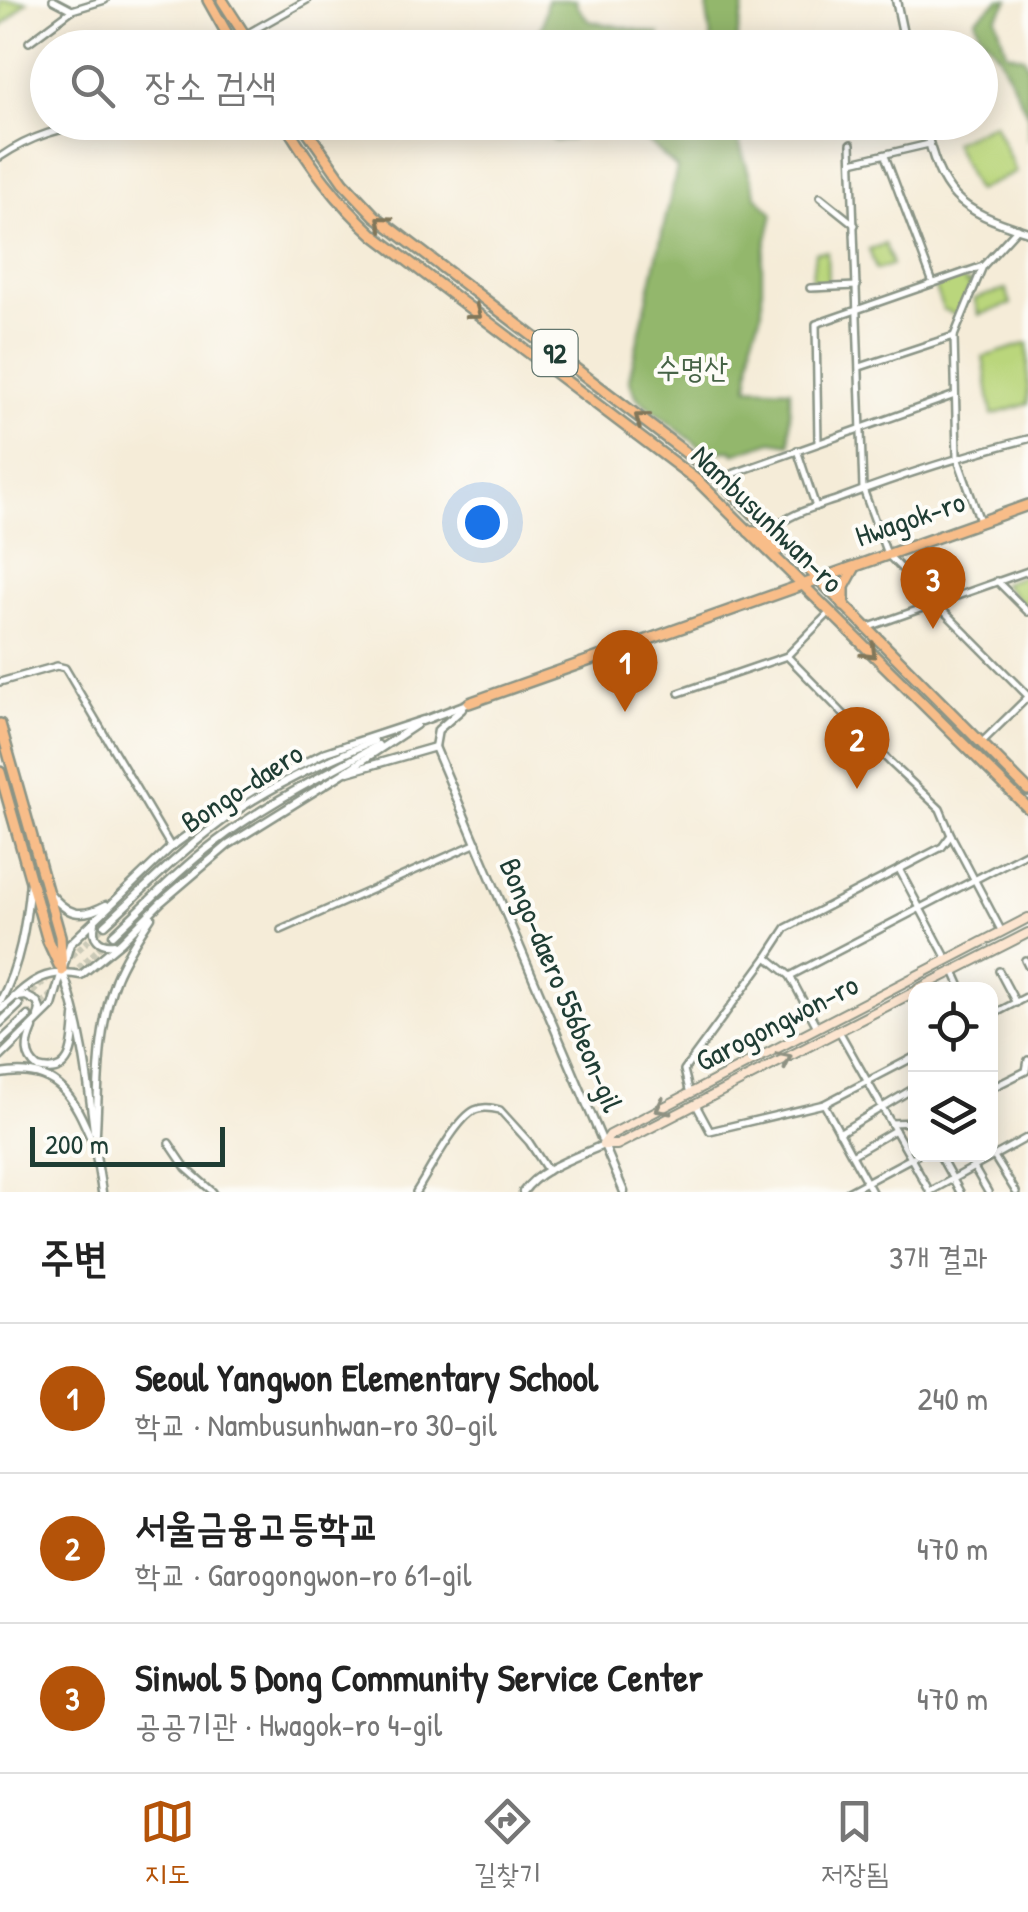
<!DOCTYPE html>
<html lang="ko">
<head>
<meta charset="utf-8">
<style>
	body { margin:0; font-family:"Patrick Hand","Poor Story",sans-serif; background:#f6f6f6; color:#222 }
	.controls { position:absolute; right:30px; bottom:30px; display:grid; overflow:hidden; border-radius:20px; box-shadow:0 5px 25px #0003 }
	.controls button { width:90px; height:90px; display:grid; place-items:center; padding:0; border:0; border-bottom:2px solid #e0e0e0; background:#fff; color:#222; font:50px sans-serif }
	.scale { position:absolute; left:30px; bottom:25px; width:195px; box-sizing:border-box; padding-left:10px; border:5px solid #1f3d34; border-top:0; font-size:28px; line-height:35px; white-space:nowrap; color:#1f3d34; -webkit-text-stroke:8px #fdfcf7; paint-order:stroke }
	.you { position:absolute; left:482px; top:522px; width:35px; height:35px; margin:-25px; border:8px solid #fff; border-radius:50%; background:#1a73e8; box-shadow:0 0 0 15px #1a73e833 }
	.badge { display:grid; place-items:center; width:65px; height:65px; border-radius:50%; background:#b45309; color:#fff; font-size:32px; font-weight:700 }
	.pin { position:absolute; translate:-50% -82px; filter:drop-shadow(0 2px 5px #0008) }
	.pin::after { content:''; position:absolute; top:52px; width:35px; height:30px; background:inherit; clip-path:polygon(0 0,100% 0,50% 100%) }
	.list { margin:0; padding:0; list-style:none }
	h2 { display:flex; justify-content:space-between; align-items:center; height:130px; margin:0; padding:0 40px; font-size:42px }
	h2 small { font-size:32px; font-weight:400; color:#767676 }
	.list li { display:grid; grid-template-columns:65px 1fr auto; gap:30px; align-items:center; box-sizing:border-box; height:150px; padding:0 40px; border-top:2px solid #e0e0e0 }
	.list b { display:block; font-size:38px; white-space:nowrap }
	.list p { margin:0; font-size:32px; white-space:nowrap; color:#767676 }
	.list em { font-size:32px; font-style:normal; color:#767676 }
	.icon { flex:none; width:55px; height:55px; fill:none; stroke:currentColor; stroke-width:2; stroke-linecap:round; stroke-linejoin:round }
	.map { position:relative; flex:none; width:1028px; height:1192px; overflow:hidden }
	.search { position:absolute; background:#fff; box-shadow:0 5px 25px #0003; left:30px; right:30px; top:30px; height:110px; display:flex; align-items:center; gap:25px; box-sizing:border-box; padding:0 35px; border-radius:55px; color:#767676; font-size:38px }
	.sheet { height:580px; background:#fff }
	nav { display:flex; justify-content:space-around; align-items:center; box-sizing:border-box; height:140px; border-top:2px solid #e0e0e0; background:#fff; font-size:28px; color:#767676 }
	nav a { display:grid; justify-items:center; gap:5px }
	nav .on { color:#b45309 }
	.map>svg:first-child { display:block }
	.green { fill:#bad67c; stroke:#6c8a58; stroke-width:2.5 }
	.forest { fill:#93b76c; stroke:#597a50; stroke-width:2.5 }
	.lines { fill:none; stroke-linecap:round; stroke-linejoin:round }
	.tertiary-tunnel { stroke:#cac9b7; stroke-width:6; stroke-dasharray:6 3; stroke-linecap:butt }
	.minor-casing { stroke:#8a9486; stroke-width:10 }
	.tertiary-casing { stroke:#8a9486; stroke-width:11 }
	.secondary-casing { stroke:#8a9486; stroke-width:12 }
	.primary-casing { stroke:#8a9486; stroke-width:14 }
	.minor { stroke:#fff; stroke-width:5 }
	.tertiary { stroke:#fff; stroke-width:6 }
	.secondary { stroke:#fce5d0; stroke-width:8 }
	.primary { stroke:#f8bd89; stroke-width:9 }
	.oneway { stroke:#81775a }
	.oneway2 { stroke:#8e9182 }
	.labels { text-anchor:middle; stroke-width:8; stroke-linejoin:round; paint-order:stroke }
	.shield { fill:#fdfcf7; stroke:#62766e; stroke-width:2.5 }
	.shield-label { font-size:28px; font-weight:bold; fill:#1f3d34 }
	.park-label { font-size:30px; fill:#466346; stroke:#fdfcf7 }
	.street-label { font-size:30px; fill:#1f3d34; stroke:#fdfcf7 }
</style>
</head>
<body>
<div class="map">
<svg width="1028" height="1192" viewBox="0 0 1028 1192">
	<rect width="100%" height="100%" fill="#fdfcf7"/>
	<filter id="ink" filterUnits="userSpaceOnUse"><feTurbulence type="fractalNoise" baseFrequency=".01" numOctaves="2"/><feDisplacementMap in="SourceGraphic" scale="20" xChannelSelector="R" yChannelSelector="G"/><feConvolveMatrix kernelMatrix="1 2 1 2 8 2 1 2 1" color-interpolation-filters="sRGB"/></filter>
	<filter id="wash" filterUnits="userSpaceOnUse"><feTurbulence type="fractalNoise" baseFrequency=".0048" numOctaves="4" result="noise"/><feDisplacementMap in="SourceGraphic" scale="40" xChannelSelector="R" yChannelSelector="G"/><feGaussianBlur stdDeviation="2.25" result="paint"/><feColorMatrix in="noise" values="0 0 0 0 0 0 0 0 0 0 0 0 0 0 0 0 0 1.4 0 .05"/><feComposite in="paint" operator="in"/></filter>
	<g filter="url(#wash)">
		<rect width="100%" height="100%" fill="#f5ecd8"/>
		<g class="green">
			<path d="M0,0L27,2L0,28Z"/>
			<path d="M994,123L1016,172L976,191L953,142Z"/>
			<path d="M885,244L892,265L876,270L869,249Z"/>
			<path d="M827,251L828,285H811L815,252Z"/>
			<path d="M963,276L966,284L973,282L957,316L943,309L934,286Z"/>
			<path d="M1006,289L1011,304L979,315L974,299Z"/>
			<path d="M1028,343V404L992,415L983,357Z"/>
			<path d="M1028,574V605L1026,607L1002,583Z"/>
		</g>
		<g class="forest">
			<path d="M547,0H576L577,6L589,21L659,34L658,47H529L543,24Z"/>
			<path d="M709,0H745L735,47H712L707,11Z"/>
			<path d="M999,0H1009L996,17L1006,52L1024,57L1028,68V141V116L999,55L979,31L975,19Z"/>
			<path d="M543,123V122L582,123L571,139L554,141L544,129Z"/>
			<path d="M622,123H735L736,132L756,196L773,214L762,261V310L753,337L748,387L790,389V444L772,441L734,454L732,450L705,451L637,398L629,379L677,168L630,126Z"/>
		</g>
	</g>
	<g filter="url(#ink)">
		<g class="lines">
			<g class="tertiary-tunnel">
				<path d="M72,974L113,935"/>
				<path d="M19,1005L105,925"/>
				<path d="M28,1016L56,990"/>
			</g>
			<defs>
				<g id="minor">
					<path d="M53,0L72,10L105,0"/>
					<path d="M245,35L307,0"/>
					<path d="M29,42L72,10"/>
					<path d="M868,48L904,39"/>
					<path d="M851,144L863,489L887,554L1028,696"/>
					<path d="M885,156L933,283"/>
					<path d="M0,157C32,135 61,128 99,122"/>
					<path d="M852,162L929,144"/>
					<path d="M820,197L855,225"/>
					<path d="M810,288L857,286"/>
					<path d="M860,367L954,336"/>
					<path d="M818,443L816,324L983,266"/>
					<path d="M797,450L816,507"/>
					<path d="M718,479L955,395"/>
					<path d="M980,521L957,457L954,336L983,266L1018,228"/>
					<path d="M771,531C789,513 816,507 841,498C902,475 964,455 1028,439"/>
					<path d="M997,581L1028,612"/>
					<path d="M869,627L1028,571"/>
					<path d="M787,656L891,763L940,809L951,835L1002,932"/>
					<path d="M0,682L57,666L65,668L171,847"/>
					<path d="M679,693L787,656L829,613"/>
					<path d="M981,743L1028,697"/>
					<path d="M899,869L947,959"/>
					<path d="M281,930L477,843"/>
					<path d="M767,957L790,976L817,1027"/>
					<path d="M1025,960L1028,966"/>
					<path d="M954,971L962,989"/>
					<path d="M999,971L1016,1003"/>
					<path d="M790,976L1028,852"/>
					<path d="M990,1016L1028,996"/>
					<path d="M839,1031L930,1192"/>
					<path d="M990,1089L1026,1071L1028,1060"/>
					<path d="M690,1094L684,1070L767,957L786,928L942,847L951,835"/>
					<path d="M824,1104L872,1192"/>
					<path d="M696,1105L710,1131L824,1104L916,1056"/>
					<path d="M891,1123L916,1122"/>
					<path d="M839,1133L916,1087"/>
					<path d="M169,1143L186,1168L213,1192"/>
					<path d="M990,1150L1016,1192"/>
					<path d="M939,1154L960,1192"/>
					<path d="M852,1155L895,1130"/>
					<path d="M973,1166L988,1192"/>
					<path d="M931,1191L1028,1137"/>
					<path d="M416,1192C429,1172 456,1119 475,1110C483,1106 492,1108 500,1110L529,1142L548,1171"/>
					<path d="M848,1192L919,1154"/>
				</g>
				<g id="tertiary">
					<path d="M896,0L906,48"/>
					<path d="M924,122C941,196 957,210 1028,232"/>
					<path d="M422,721L469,703"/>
					<path d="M435,747L624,1192"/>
					<path d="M435,747L438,730L462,709"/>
					<path d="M348,772L435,747"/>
					<path d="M49,892C67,915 80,919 106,905"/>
					<path d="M95,923C91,937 99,946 114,944"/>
					<path d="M105,925C143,890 180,852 222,821C268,787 321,763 374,741"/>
					<path d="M113,935C147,903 180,869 217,841C267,803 324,775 378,745"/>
					<path d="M63,972C81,1024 88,1077 94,1131"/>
					<path d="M18,997L26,996L37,1002L40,1009L38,1017"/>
					<path d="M0,1002C20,965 26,924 30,882"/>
					<path d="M0,1010C27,986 41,967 81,975L121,942L161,902L228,845L342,774L416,725"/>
					<path d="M0,1023L19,1005"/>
					<path d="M33,1028C26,1044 24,1057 38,1068C74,1078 73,1042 75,1017"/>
					<path d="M0,1042L28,1016"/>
					<path d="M0,1057L52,1006L70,944L171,847L219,812L265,783L326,752L423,720"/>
					<path d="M0,1074C61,1063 75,1101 95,1148"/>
					<path d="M95,1149C99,1093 96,1031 116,978C125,956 138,937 151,917"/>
					<path d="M95,1149L102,1192"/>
					<path d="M523,1192C540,1168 577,1157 603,1145"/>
				</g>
				<g id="secondary">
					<path d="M918,989L1028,933"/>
					<path d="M603,1145L610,1135L1028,918"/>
					<path d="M603,1145H617L916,991"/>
				</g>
				<g id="primary">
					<path d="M208,0L235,48"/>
					<path d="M222,0L253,48"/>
					<path d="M284,122C312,167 335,200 375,236L698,481L1028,808"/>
					<path d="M301,122L343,182L375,216L706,468L728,488L1028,790"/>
					<path d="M749,532C763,530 770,541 779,550L783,544"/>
					<path d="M844,606V587L855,567"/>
					<path d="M469,703L1028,505"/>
					<path d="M0,724L60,936L62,971"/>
					<path d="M0,772L48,941L59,965"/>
				</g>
			</defs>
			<use href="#minor" class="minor-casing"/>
			<use href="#tertiary" class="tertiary-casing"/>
			<use href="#secondary" class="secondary-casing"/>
			<use href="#primary" class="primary-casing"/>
			<use href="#minor" class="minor"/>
			<use href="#tertiary" class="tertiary"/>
			<use href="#secondary" class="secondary"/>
			<use href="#primary" class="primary"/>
		</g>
		<defs><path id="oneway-chevron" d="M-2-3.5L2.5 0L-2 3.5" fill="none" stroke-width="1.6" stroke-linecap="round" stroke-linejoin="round" transform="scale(2.5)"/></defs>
		<g class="oneway">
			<use href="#oneway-chevron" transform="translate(383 222) rotate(-140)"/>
			<use href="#oneway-chevron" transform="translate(475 313) rotate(37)"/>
			<use href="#oneway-chevron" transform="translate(641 419) rotate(-143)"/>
			<use href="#oneway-chevron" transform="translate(870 652) rotate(45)"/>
		</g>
		<g class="oneway2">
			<use href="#oneway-chevron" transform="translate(785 1059) rotate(-27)"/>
			<use href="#oneway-chevron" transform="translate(662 1108) rotate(153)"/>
		</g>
	</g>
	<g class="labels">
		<rect class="shield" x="532.5" y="330" width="45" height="46" rx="8"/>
		<g class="shield-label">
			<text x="555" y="363">92</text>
		</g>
		<g class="park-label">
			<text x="692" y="378">수명산</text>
		</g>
		<g class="street-label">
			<text transform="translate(767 519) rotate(44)" y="10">Nambusunhwan-ro</text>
			<text transform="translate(910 519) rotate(-19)" y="10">Hwagok-ro</text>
			<text transform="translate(242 788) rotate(-33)" y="10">Bongo-daero</text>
			<text transform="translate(561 985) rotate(67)" y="10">Bongo-daero 556beon-gil</text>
			<text transform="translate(777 1023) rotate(-27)" y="10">Garogongwon-ro</text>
		</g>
	</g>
</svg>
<div class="controls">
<button><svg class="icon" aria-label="locate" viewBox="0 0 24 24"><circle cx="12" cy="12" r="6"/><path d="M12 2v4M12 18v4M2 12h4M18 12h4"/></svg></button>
<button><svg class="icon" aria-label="layers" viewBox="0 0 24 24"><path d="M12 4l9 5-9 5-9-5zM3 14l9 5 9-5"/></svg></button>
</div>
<div class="scale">200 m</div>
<div class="you"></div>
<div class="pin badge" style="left:625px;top:712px">1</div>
<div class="pin badge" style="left:857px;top:789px">2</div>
<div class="pin badge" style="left:933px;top:629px">3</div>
<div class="search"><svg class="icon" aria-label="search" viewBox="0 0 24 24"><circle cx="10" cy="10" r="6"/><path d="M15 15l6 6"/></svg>장소 검색</div>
</div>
<section class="sheet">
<h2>주변<small>3개 결과</small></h2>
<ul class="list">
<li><span class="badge">1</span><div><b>Seoul Yangwon Elementary School</b><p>학교 · Nambusunhwan-ro 30-gil</p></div><em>240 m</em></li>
<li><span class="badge">2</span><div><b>서울금융고등학교</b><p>학교 · Garogongwon-ro 61-gil</p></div><em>470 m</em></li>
<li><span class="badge">3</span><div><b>Sinwol 5 Dong Community Service Center</b><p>공공기관 · Hwagok-ro 4-gil</p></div><em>470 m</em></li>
</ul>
</section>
<nav>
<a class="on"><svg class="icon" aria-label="map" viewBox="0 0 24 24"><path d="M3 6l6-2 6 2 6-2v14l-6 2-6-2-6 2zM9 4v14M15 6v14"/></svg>지도</a>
<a><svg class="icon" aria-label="directions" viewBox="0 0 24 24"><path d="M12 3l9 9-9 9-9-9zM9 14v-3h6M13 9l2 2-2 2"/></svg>길찾기</a>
<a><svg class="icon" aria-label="saved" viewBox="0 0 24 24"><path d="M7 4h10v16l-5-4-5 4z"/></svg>저장됨</a>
</nav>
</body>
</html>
